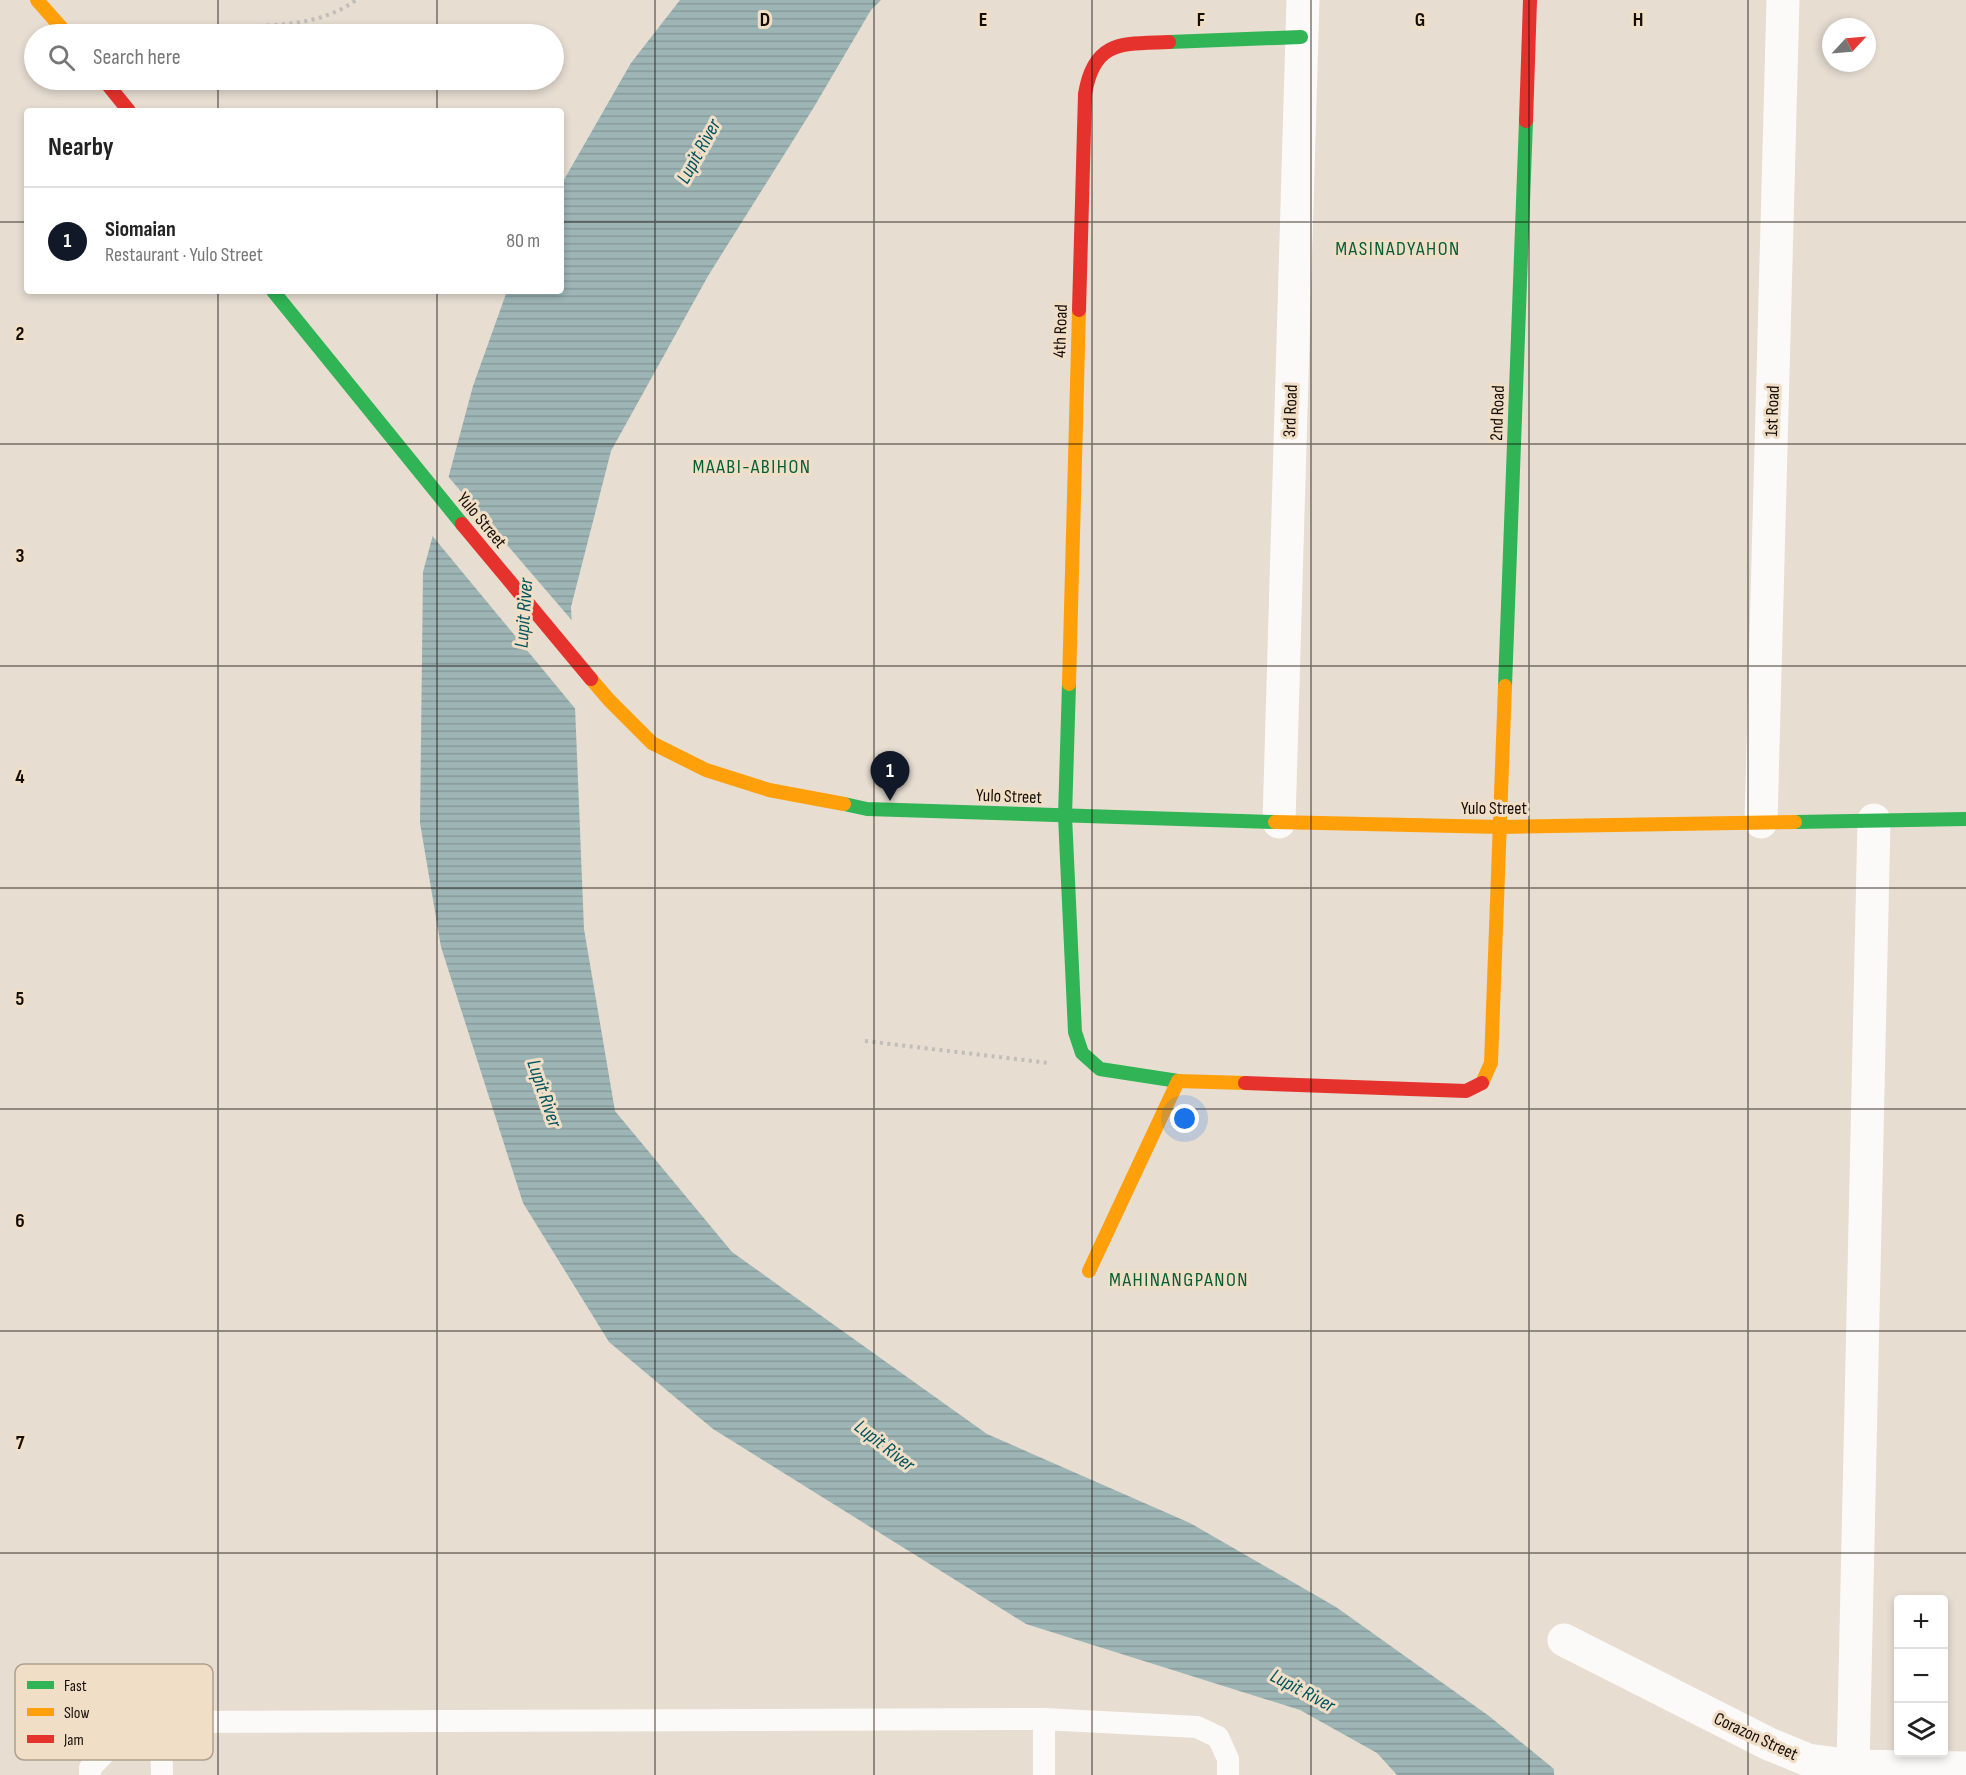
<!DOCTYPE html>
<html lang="en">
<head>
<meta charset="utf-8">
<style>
	body { margin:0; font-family:"Sofia Sans Condensed",sans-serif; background:#f2f2f2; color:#222 }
	.controls { position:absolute; right:18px; bottom:18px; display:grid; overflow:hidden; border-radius:6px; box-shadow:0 3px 9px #0003 }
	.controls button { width:54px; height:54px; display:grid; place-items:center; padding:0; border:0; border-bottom:2px solid #e0e0e0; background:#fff; color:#222; font:30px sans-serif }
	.compass { position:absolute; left:1822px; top:18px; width:54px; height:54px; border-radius:50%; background:#fff; box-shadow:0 3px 9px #0003; rotate:64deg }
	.you { position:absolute; left:1185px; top:1119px; width:21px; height:21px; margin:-15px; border:4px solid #fff; border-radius:50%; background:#1a73e8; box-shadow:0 0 0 9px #1a73e833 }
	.badge { display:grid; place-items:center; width:39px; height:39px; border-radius:50%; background:#111827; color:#fff; font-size:20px; font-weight:700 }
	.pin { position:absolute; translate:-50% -50px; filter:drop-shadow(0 2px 3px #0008) }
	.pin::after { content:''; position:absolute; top:32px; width:21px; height:18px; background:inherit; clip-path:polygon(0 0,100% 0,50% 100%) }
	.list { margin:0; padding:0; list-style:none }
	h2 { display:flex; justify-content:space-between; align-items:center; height:78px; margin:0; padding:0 24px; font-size:26px }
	h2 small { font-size:20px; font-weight:400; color:#767676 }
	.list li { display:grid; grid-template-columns:39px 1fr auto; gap:18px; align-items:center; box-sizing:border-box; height:108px; padding:0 24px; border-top:2px solid #e0e0e0 }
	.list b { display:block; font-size:22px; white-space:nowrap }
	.list p { margin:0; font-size:20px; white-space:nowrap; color:#767676 }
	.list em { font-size:20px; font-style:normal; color:#767676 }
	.icon { flex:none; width:33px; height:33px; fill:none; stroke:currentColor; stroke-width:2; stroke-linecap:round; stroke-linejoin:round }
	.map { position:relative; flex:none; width:1966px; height:1775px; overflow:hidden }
	.search { position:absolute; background:#fff; box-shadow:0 3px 9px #0003; left:24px; top:24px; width:540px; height:66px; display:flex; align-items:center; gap:15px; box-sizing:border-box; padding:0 21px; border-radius:33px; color:#767676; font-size:22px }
	.panel { position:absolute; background:#fff; box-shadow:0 3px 9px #0003; left:24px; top:108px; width:540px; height:186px; border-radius:6px }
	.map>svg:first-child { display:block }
	.water { fill:url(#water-rules) }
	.pier { fill:#e7ddd1 }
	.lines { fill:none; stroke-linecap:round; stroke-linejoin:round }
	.path { stroke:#c1beb9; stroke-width:4; stroke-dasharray:3 4.5; stroke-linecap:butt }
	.lane { stroke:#fbfaf8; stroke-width:22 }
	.street { stroke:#fbfaf8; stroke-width:33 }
	.fast { stroke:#30b455; stroke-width:14 }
	.slow { stroke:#ff9f0a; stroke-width:14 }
	.jam { stroke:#e5322d; stroke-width:14 }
	.grid { fill:none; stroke:#150e07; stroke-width:1.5; stroke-opacity:0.55 }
	.labels { text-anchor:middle; stroke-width:6; stroke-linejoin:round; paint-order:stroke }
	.street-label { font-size:18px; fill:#150e07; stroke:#f1dec7 }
	.water-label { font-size:20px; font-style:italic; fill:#00545f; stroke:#f1dec7 }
	.neighbourhood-label { font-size:20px; letter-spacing:1.5px; fill:#055e37; stroke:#f1dec7 }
	.key { fill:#f1dec7; stroke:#afa08d; stroke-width:1.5 }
	.key-label { font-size:16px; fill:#150e07 }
	.grid-label { font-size:20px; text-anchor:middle; font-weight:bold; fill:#150e07; stroke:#f1dec7; stroke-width:6; stroke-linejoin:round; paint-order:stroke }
</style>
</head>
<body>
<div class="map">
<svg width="1966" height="1775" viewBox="0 0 1966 1775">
	<defs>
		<pattern id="water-rules" width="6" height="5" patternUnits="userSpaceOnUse" patternTransform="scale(1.5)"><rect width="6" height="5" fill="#9eb5b6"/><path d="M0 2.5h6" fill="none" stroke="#879a9b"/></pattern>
	</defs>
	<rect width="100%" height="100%" fill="#e7ddd1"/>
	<path class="water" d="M680,0H881L871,10L814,107L708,276L611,451L571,607L584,929L615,1111L732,1252L987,1434L1190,1523L1336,1607L1489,1716L1554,1769V1775H1397L1377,1753L1300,1710L1026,1624L713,1429L609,1342L523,1203L441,947L420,823L423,572L473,386L507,291H561V185L631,63Z"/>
	<path class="pier" d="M446,474L575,624L578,712L430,533Z"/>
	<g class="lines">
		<g class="path">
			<path d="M170,34C229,19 305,38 356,0"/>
			<path d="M865,1041L1049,1063"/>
		</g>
		<g class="lane">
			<path d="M161,1722L162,1775"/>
			<path d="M90,1775V1768L118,1739L161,1722L1044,1719"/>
			<path d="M1044,1775V1719L1197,1727L1218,1737L1228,1759V1775"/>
		</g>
		<g class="street">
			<path d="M1279,822L1303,0"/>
			<path d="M1761,822L1783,0"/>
			<path d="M1564,1640L1769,1744L1808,1760L1853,1766L1966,1768"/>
			<path d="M1853,1766L1874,820"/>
		</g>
		<g class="fast">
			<path d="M1169,42L1301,37"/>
			<path d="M273,291L462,524"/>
			<path d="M1069,684L1065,816L1075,1032L1082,1053L1100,1069L1178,1081"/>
			<path d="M1505,686L1526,121"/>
			<path d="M844,804L867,809L1275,822"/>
			<path d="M1795,822L1966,819"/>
		</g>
		<g class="slow">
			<path d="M37,0L67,34"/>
			<path d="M591,679L609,700L652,743L706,770L769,790L844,804"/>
			<path d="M1069,684L1079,310"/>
			<path d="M1275,822L1501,827L1795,822"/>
			<path d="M1482,1083L1491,1063L1505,686"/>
			<path d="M1089,1271L1178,1081L1245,1083"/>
		</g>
		<g class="jam">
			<path d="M104,80L129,111"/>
			<path d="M1526,121L1530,0"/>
			<path d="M1079,310L1085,94C1094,39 1123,44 1169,42"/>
			<path d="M462,524L591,679"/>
			<path d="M1245,1083L1466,1091L1482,1083"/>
		</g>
	</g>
	<path class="grid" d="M218,0V34M437,0V34M655,0V1775M874,0V1775M1092,0V1775M1311,0V1775M1529,0V1775M1748,0V1775M218,80V111M437,80V111M0,222H27M561,222H1966M218,291V1775M437,291V1775M0,444H1966M0,666H1966M0,888H1966M0,1109H1966M0,1331H1966M0,1553H1966"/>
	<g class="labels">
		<g class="street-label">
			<text transform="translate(1060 331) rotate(-88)" y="6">4th Road</text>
			<text transform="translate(1290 411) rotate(-88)" y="6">3rd Road</text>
			<text transform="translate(1772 411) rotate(-88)" y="6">1st Road</text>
			<text transform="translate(1497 413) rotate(-88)" y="6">2nd Road</text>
			<text transform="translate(482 520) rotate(50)" y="6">Yulo Street</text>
			<text transform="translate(1009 796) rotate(2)" y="6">Yulo Street</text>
			<text x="1494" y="814">Yulo Street</text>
			<text transform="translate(1756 1736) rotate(25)" y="6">Corazon Street</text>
		</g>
		<g class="water-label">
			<text transform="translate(698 151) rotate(-61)" y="7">Lupit River</text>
			<text transform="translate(523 613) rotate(-86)" y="7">Lupit River</text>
			<text transform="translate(545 1093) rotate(71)" y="7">Lupit River</text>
			<text transform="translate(885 1445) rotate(38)" y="7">Lupit River</text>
			<text transform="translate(1303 1690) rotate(28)" y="7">Lupit River</text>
		</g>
		<g class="neighbourhood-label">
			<text x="1398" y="255">MASINADYAHON</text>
			<text x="752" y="473">MAABI-ABIHON</text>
			<text x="1179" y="1286">MAHINANGPANON</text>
		</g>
	</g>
	<rect x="15" y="1664" width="198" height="96" rx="9" class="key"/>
	<rect x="27" y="1681" width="27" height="8" fill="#30b455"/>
	<rect x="27" y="1708" width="27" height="8" fill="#ff9f0a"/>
	<rect x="27" y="1735" width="27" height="8" fill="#e5322d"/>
	<g class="key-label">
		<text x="64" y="1691">Fast</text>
		<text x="64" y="1718">Slow</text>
		<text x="64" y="1745">Jam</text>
	</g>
	<g class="grid-label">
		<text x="765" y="26">D</text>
		<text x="983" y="26">E</text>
		<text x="1201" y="26">F</text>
		<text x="1420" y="26">G</text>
		<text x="1638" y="26">H</text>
		<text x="20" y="340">2</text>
		<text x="20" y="562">3</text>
		<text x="20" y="783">4</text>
		<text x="20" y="1005">5</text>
		<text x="20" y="1227">6</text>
		<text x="20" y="1449">7</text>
	</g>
</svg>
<div class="controls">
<button>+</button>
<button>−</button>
<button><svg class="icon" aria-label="layers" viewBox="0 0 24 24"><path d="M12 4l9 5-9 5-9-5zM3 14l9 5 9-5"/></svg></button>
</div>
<svg class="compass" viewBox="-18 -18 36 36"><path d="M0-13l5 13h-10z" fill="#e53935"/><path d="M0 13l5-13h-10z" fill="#767676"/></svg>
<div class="you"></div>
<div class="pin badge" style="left:890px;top:801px">1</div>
<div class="search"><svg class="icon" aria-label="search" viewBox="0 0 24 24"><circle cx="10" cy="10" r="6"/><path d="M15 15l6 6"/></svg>Search here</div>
<section class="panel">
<h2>Nearby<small></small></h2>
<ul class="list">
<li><span class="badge">1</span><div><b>Siomaian</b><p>Restaurant · Yulo Street</p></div><em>80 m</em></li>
</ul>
</section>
</div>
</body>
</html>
